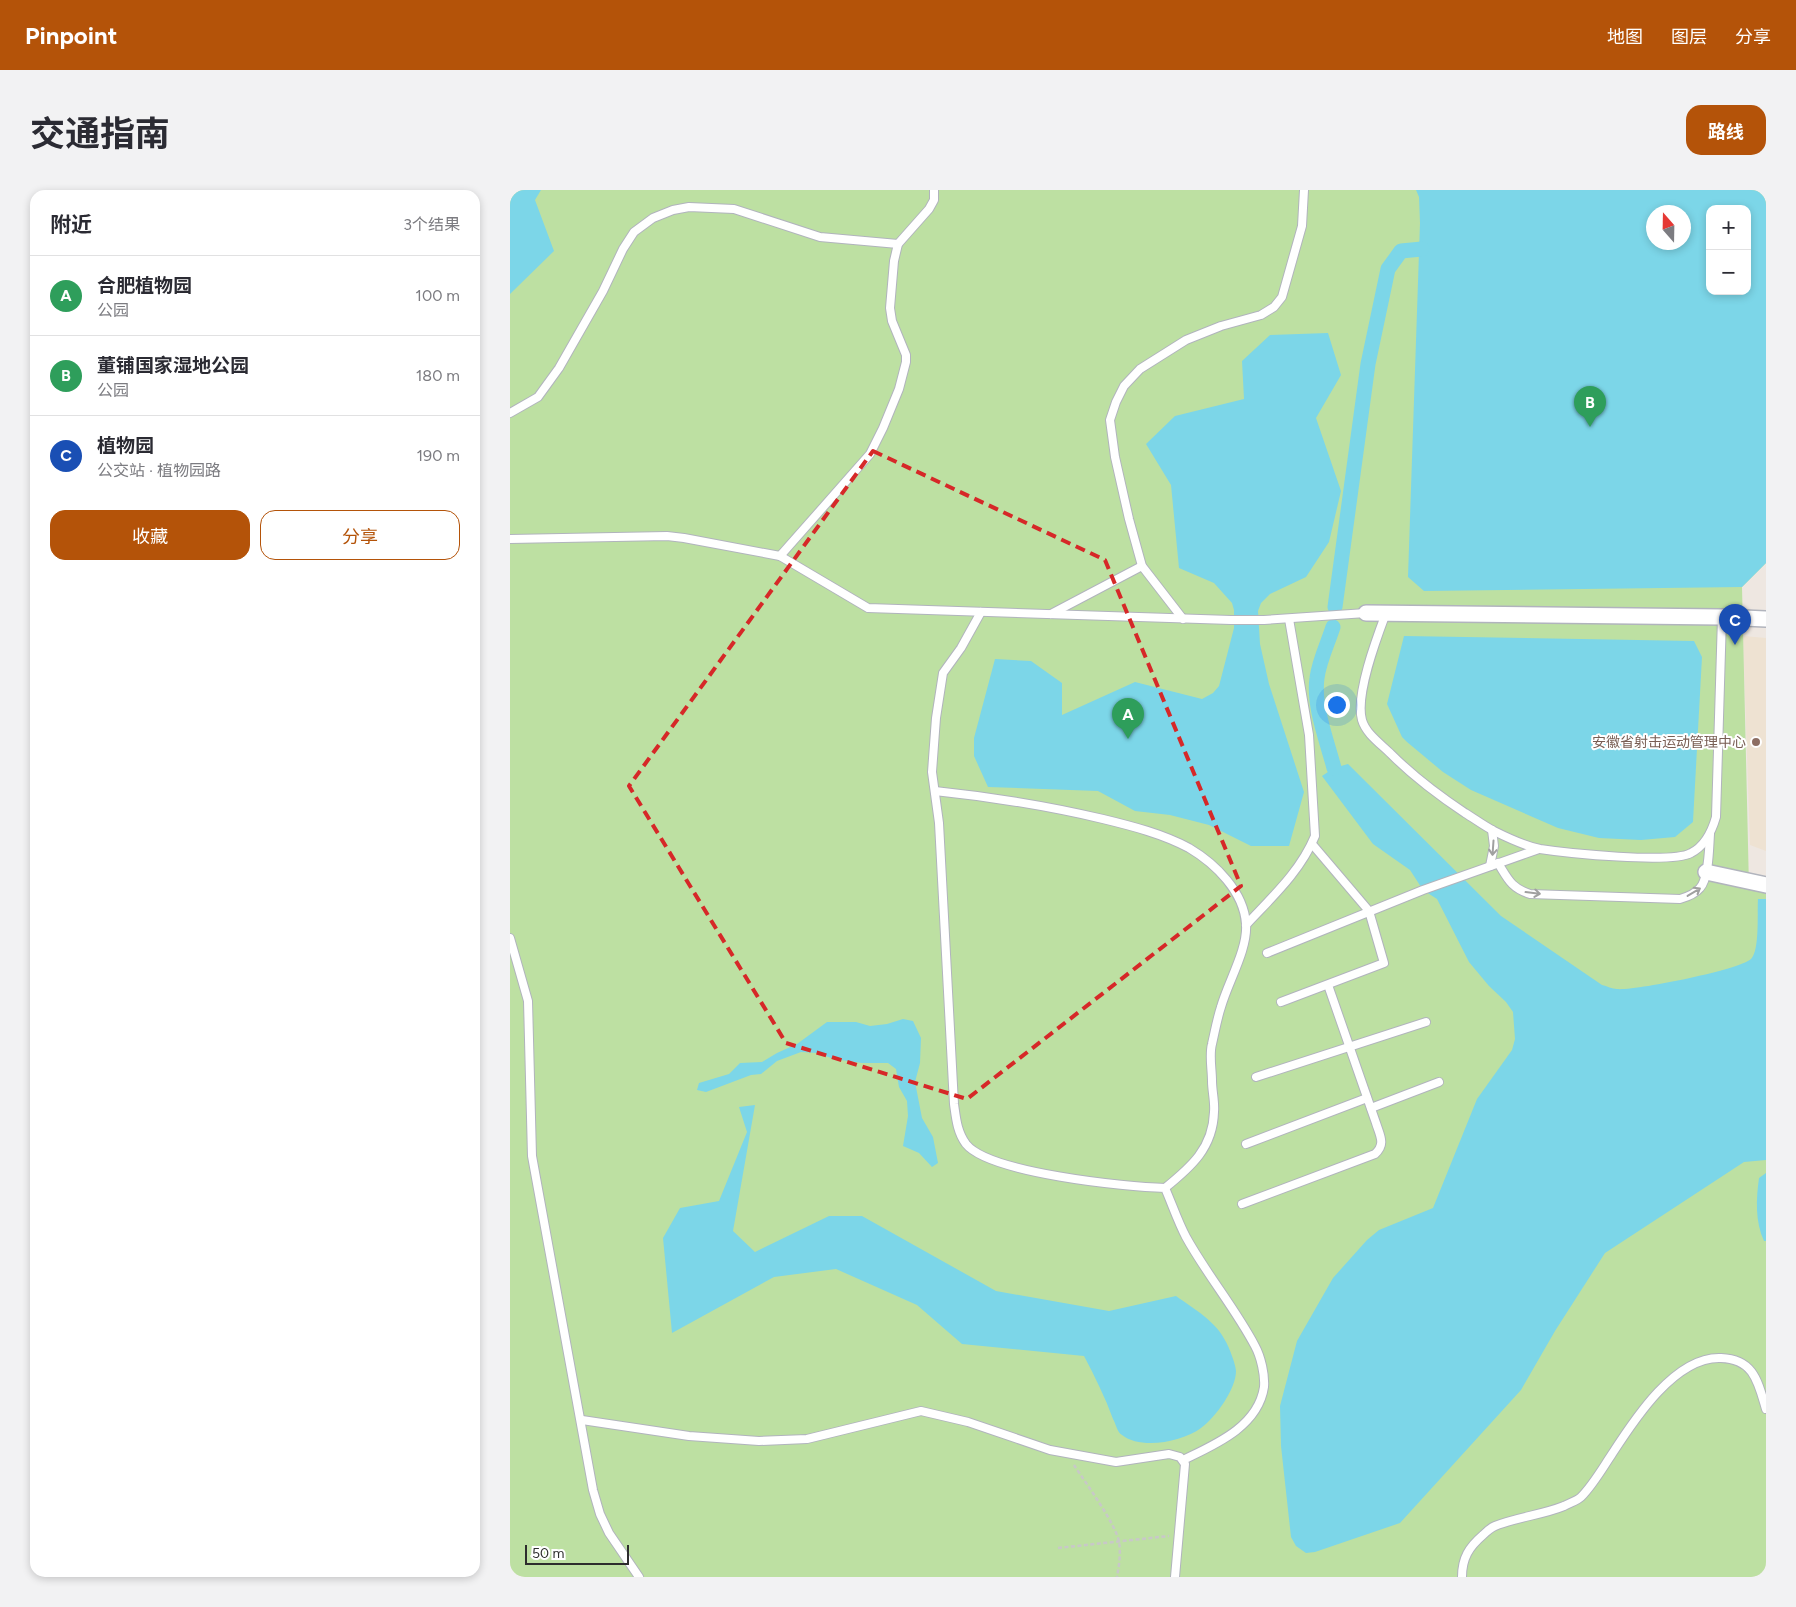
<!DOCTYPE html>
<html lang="zh">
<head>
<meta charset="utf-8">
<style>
	body { margin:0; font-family:Figtree,"Noto Sans SC",sans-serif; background:#f2f2f3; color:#2b2b33 }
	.controls { position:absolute; right:15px; top:15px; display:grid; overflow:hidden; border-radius:10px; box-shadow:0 2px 8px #0003 }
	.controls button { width:45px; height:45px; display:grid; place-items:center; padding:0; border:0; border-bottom:1px solid #e1e1e2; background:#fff; color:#2b2b33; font:25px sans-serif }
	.compass { position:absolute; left:1136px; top:15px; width:45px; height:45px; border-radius:50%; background:#fff; box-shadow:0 2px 8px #0003; rotate:340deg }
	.scale { position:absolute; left:15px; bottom:12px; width:104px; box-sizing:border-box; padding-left:5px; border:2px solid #2d2d2d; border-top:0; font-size:14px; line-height:18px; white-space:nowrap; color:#2d2d2d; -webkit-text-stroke:4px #fff; paint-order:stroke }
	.you { position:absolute; left:826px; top:514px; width:18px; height:18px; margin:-12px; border:4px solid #fff; border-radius:50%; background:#1a73e8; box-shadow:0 0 0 8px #1a73e833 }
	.badge { display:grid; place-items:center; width:32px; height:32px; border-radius:50%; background:#b45309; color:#fff; font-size:16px; font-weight:700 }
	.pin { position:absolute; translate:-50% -41px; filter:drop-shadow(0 1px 2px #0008) }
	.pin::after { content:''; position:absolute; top:26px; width:18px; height:15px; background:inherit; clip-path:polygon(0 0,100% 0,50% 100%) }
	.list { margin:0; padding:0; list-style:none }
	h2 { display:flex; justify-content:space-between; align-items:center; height:65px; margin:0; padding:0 20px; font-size:21px }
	h2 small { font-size:16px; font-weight:400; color:#7c7c81 }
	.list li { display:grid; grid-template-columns:32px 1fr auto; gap:15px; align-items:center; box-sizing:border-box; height:80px; padding:0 20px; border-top:1px solid #e1e1e2 }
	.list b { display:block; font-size:19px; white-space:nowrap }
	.list p { margin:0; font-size:16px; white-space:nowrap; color:#7c7c81 }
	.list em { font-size:16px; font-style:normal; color:#7c7c81 }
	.actions { display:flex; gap:10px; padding:15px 20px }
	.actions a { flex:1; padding:11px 0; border:1px solid #b45309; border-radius:15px; text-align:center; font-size:18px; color:#b45309 }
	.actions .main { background:#b45309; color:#fff }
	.map { position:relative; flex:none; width:1256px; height:1387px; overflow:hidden; border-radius:15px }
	header { display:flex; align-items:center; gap:30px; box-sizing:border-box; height:70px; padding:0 25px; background:#b45309; color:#fff }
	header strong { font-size:24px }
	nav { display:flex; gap:28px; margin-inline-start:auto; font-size:18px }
	.intro { display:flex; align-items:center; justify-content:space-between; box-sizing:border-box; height:120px; padding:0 30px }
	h1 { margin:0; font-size:35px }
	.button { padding:12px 22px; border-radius:15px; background:#b45309; color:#fff; font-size:18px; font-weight:700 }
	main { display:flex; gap:30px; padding:0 30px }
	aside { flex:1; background:#fff; border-radius:15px; box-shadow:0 2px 8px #0003 }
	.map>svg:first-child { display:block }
	.education { fill:#eee2d2 }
	.green { fill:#bde0a2; fill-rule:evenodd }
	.water { fill:#7cd6e8; fill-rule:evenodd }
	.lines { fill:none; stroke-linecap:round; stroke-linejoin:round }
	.canal { stroke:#7cd6e8; stroke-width:15 }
	.lane-casing { stroke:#b1b4bd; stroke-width:10 }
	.street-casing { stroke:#b1b4bd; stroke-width:18 }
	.path { stroke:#c8c8c8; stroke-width:2.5; stroke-dasharray:4 2.5; stroke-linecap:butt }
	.lane { stroke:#fff; stroke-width:8 }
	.street { stroke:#fff; stroke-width:15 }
	.oneway { stroke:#a0a0a0 }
	.marked { fill:none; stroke:#d62828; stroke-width:4; stroke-dasharray:10 6; stroke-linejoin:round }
	.education-dot { fill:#8d6e63; stroke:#fff; stroke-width:2 }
	.labels { text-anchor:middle; stroke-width:4; stroke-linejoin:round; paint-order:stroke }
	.education-label { font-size:14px; fill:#785e54; stroke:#fff; text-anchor:end }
</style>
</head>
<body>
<header>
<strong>Pinpoint</strong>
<nav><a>地图</a><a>图层</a><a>分享</a></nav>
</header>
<div class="intro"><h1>交通指南</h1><a class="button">路线</a></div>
<main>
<aside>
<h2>附近<small>3个结果</small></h2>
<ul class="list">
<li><span class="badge" style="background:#2e9e5b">A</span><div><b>合肥植物园</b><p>公园</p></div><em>100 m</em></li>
<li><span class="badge" style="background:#2e9e5b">B</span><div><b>董铺国家湿地公园</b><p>公园</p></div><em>180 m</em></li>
<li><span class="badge" style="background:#1a4fb4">C</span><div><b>植物园</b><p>公交站 · 植物园路</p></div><em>190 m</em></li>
</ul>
<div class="actions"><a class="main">收藏</a><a>分享</a></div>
</aside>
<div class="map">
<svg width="1256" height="1387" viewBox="0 0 1256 1387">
	<rect width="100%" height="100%" fill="#eee7e1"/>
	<path class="education" d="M1233,446L1256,448V661L1240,655Z"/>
	<path class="green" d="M0,0H1256V373L1232,397L1239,697L1256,701V1387H0ZM1200,19H1237V101H1200ZM1144,22H1174V52H1144Z"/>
	<g class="water">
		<path d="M0,0H31L25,10L44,61L0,104Z"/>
		<path d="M906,0H1256V373L1232,397L914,401L898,387L910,33L909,7ZM1200,19H1237V101H1200ZM1144,22H1174V52H1144Z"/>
		<path d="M818,143L831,185L806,228L831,301L819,352L796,387L760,404L751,413L748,421L750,454L759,494L794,602L779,656H741L699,635L660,625L625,621L588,601L478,597L464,566V548L485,469L521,471L552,493V525L625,492L692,509L703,503L709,496L724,438V420L722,413L704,393L669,378L661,295L636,254L665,226L734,209L732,171L760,145Z"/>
		<path d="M894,446L1184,451L1192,467L1183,632L1165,647L1131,650L1089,648L1048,638L961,600L933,582L897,552L892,547L877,514Z"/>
		<path d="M838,574L991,726L1092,795C1097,796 1102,799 1107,799C1124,801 1229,780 1241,769C1250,760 1247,722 1248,709H1256V970L1234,972L1095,1063L1045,1141L1011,1200L890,1333L805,1362L796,1363L786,1356L781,1347L771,1256L770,1216L787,1151L823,1088L857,1050L869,1040L923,1018L967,909L1002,860L1005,849L1003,822L996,812L979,796L959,772L927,709L913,700L900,680L863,654L812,586L824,578Z"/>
		<path d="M393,829L403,831L411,848L410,873L405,892L412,928L423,947L428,973L422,977L409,963L393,956L398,926L397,911L389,897L386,879L378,873H352L324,869L307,863L291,862L267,871L251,884L241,885L196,902L187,900L189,893L219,884L230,873L252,872L267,863L287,854L317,832H346L360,836L377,834Z"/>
		<path d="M245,915L223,1041L245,1062L319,1026H352L486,1101L599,1121L666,1106C684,1119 706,1131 716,1152C719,1157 726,1175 726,1181C726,1199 706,1227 691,1238C672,1252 631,1260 612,1245C607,1242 606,1234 603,1229C595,1207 585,1187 574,1166L452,1154L407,1115L326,1079L264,1087L162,1143L153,1048L170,1018L209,1011L237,942L229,917Z"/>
		<path d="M1256,983V1051H1254C1245,1032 1246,1009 1249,988Z"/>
	</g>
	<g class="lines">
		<g class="canal">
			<path d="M825,417L858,174L878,79L891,61L912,59"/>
			<path d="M823,437C818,453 809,471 807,488C803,516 817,551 824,578"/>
		</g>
		<defs>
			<g id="lane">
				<path d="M0,223L28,207L49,178L93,101L113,59L124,42L143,28L163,20L179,17L224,19L310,47L388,54"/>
				<path d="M0,349L157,346L174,348L270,366L358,418L721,430H754L856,423"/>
				<path d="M270,366L360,264L373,238L389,199L396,172V165L382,131L380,118L384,71L388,54L419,19L424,10V0"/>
				<path d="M471,422L451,458L433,483L426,528L422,582L429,633L444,914C446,928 447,942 456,954C479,983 616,997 655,998C662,1014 668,1032 676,1047C697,1085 725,1118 745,1156C751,1167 755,1185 754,1197C748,1237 704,1255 673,1270"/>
				<path d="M876,423C867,447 845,505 852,530C856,544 871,554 881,564C904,587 928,605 955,623C965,629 974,636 984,641C998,648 1015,656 1030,659C1056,663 1162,674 1181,663C1195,656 1202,641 1206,627L1212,427"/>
				<path d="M541,424L632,376"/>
				<path d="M673,429L632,376L619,329L605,267L600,230L606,212L614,196L630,179L676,150L711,136L751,125L764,117L772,107L792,36L794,0"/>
				<path d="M425,601C482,607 538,616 593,629C622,636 653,644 679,658C706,674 734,702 736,734C738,759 718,792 711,817C707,829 705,841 702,854C699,865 702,879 702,891C702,901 705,912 704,922C703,958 681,977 655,998"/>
				<path d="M988,673C998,689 1001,698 1020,704L1170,709C1177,707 1185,704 1190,698C1199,688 1199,658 1200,644"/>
				<path d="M980,676L984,656L982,640"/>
				<path d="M736,735C762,707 790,682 805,646L799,545L779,429"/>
				<path d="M0,748L18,811L22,966L83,1300L90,1324L99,1343L129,1387"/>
				<path d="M757,763L913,700L1029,659"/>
				<path d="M771,812L874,773L859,721L802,654"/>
				<path d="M746,887L916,832"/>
				<path d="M861,918L929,892"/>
				<path d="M736,954L857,908"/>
				<path d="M732,1014L865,964C876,954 870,946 866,933L818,795"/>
				<path d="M72,1230L179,1246L249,1251L297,1249L411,1221L458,1232L540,1260L606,1272L659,1264L670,1267L675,1274L665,1387"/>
				<path d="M952,1387C952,1368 959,1357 973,1345C976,1342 980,1338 985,1336C1007,1327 1032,1325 1054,1316C1059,1313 1067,1311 1071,1307C1083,1295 1092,1279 1102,1264C1124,1230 1165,1166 1211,1168C1244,1169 1248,1192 1256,1219"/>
			</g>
			<g id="street">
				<path d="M856,423L1212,427L1256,429"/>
				<path d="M1196,682L1256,695"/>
			</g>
		</defs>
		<use href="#lane" class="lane-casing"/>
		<use href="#street" class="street-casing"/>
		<g class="path">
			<path d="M564,1275C575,1292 606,1334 609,1352C611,1363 609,1376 607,1387"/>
			<path d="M548,1358L659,1346"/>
		</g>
		<use href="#lane" class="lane"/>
		<use href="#street" class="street"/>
	</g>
	<defs><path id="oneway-shaft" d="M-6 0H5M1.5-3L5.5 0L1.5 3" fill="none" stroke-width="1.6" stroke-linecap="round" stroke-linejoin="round" transform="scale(1.25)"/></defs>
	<g class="oneway">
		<use href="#oneway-shaft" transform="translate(983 658) rotate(94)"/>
		<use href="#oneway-shaft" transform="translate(1184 702) rotate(-31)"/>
		<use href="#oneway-shaft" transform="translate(1023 703) rotate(7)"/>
	</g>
	<path class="marked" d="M363,261L595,370L731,696L457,909L276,853L119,596Z"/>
	<circle class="education-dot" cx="1246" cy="552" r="5"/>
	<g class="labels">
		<g class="education-label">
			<text x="1236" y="557">安徽省射击运动管理中心</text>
		</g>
	</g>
</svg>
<div class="controls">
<button>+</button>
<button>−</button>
</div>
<svg class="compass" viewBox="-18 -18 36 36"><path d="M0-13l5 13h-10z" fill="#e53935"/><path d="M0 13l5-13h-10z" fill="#7c7c81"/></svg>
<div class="scale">50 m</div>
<div class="you"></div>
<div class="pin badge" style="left:618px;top:549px;background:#2e9e5b">A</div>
<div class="pin badge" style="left:1080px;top:237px;background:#2e9e5b">B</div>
<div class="pin badge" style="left:1225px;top:455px;background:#1a4fb4">C</div>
</div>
</main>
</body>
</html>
